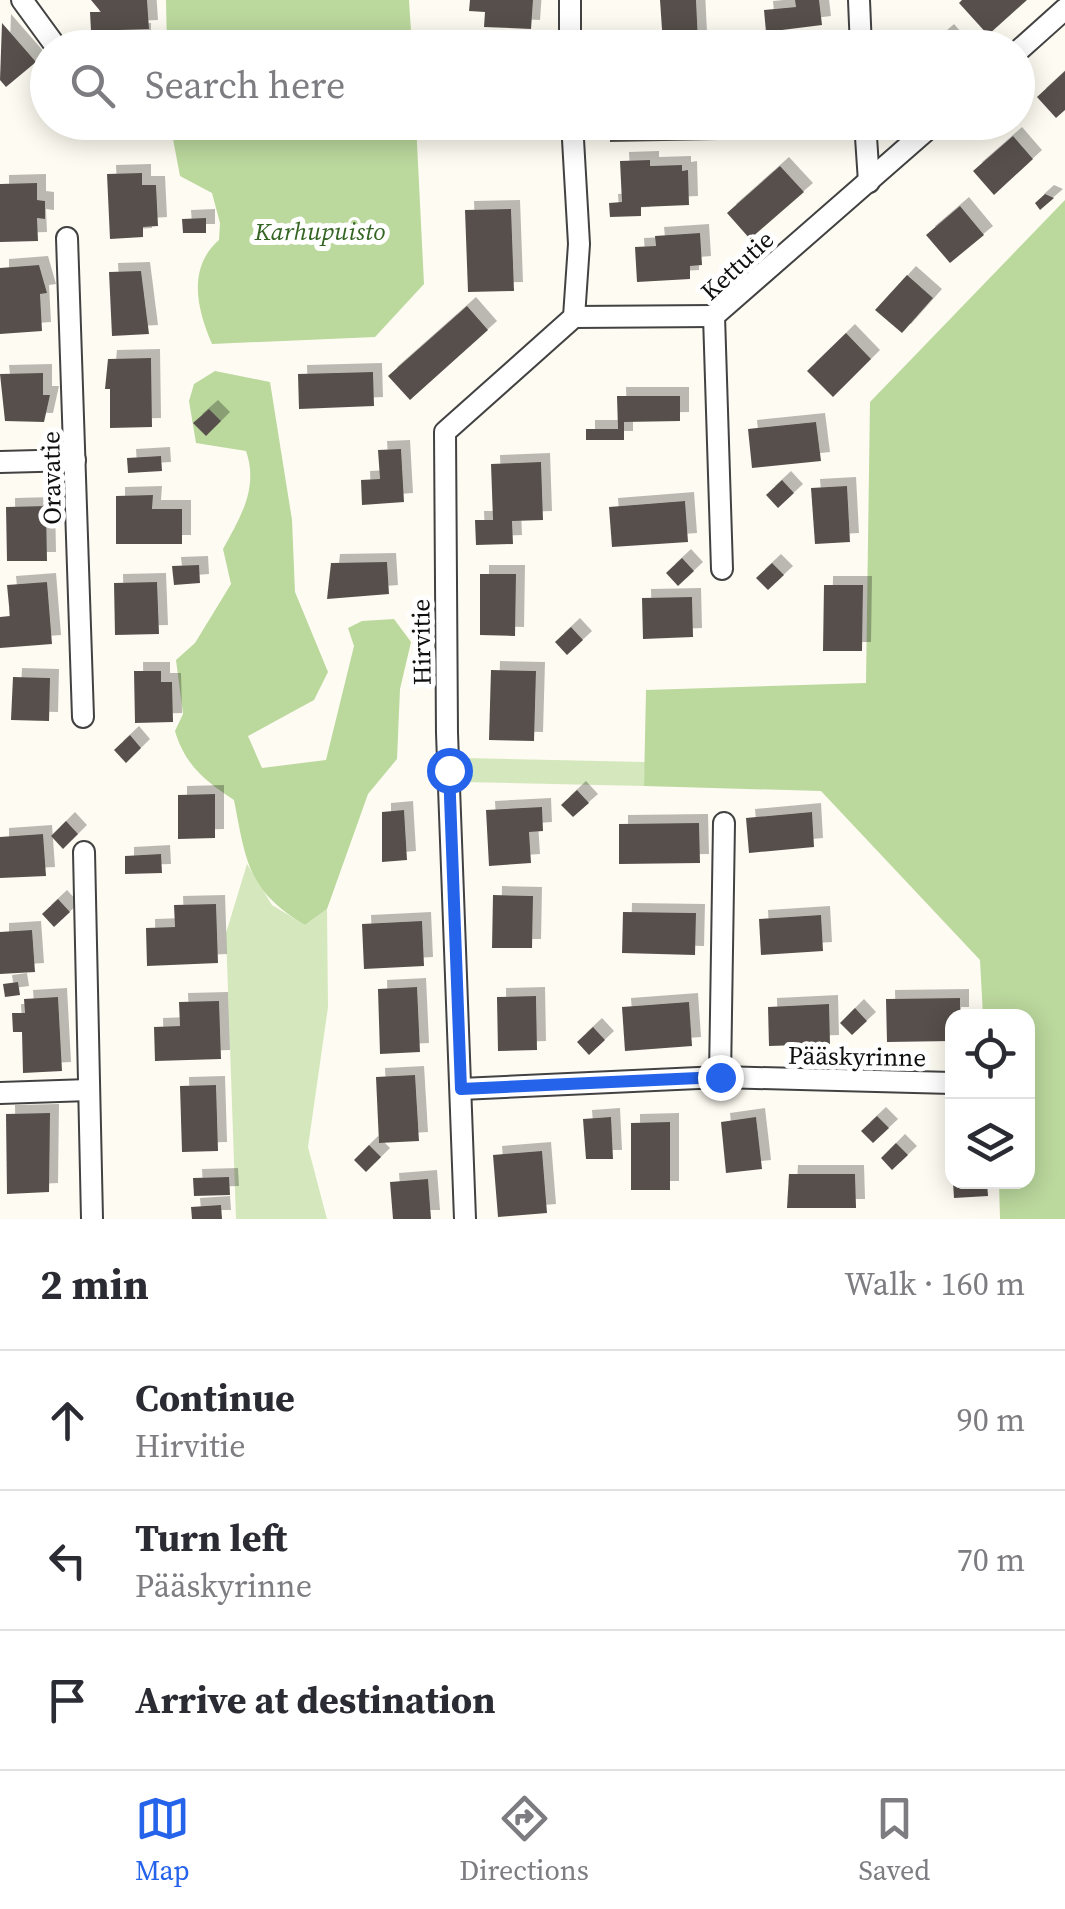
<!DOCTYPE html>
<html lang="en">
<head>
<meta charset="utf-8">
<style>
	body { margin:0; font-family:"Source Serif 4",serif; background:#f2f2f3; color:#2b2b33 }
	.controls { position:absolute; right:30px; bottom:30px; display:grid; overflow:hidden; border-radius:20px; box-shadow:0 5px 25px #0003 }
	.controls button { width:90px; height:90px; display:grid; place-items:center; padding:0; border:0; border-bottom:2px solid #e1e1e2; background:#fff; color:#2b2b33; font:50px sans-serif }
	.stop { position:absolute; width:30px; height:30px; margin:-22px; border:8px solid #2563eb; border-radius:50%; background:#fff }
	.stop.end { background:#2563eb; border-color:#fff; box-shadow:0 2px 10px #0008 }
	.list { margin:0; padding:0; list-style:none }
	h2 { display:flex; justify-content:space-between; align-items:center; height:130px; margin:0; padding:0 40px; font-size:42px }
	h2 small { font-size:32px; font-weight:400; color:#7c7c81 }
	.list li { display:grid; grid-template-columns:65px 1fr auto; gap:30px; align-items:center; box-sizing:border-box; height:140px; padding:0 40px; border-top:2px solid #e1e1e2 }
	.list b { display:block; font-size:38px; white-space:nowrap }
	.list p { margin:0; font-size:32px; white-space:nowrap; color:#7c7c81 }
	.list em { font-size:32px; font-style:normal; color:#7c7c81 }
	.icon { flex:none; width:55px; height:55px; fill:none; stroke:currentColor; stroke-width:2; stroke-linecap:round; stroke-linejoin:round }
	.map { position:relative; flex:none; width:1065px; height:1219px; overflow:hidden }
	.search { position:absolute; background:#fff; box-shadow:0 5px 25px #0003; left:30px; right:30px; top:30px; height:110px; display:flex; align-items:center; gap:25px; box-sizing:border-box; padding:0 35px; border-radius:55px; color:#7c7c81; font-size:38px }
	.sheet { height:550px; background:#fff }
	nav { display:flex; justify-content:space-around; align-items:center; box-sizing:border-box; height:140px; border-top:2px solid #e1e1e2; background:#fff; font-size:28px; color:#7c7c81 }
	nav a { display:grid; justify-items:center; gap:5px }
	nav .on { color:#2563eb }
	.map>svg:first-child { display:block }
	.green { fill:#d5e8bd }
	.forest { fill:#bbd89d }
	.building { fill:#57504c; filter:url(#shadow) }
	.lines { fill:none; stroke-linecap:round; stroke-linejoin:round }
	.minor-casing { stroke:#424242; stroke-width:24 }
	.minor { stroke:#fff; stroke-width:20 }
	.route { stroke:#2563eb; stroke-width:12 }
	.labels { text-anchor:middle; stroke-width:10; stroke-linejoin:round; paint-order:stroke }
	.park-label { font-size:25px; font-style:italic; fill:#336422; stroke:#fff }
	.street-label { font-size:25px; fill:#0f0f0f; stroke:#fff }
</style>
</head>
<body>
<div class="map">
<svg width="1065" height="1219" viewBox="0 0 1065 1219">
	<defs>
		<filter id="shadow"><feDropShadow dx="9" dy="-9" stdDeviation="0" flood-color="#0004"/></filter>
	</defs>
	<rect width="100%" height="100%" fill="#fefbf2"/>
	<g class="green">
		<path d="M464,758L645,762L644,786L463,782Z"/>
		<path d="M247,864L272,905L305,925L327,909L328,1007L308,1147L327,1219H236L226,933Z"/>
	</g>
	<g class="forest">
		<path d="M166,0H409L412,47H167Z"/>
		<path d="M170,123H416L424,284L375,337L212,344C197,309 187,268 219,240L220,223L212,193L180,176Z"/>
		<path d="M1065,200V1219H1000L999,1182H1028V1016H983L980,960L821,791L644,786L646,690L866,683L870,402Z"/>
		<path d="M215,371L270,382L292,520L295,592L328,672L314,700L248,736L262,768L326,760L354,646L348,628L362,621L394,619L411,642L400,689L397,759L368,794L327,909L305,925C248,891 246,862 234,800C205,781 185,765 175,731L183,714L176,660L195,643L231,584L223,549C240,518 259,488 246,451L196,443L189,401L194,384Z"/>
	</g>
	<g class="building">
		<path d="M91,0H147L149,29L91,31L90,12H101Z"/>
		<path d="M470,0H533L531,29L484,27L485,12L469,11Z"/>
		<path d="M660,0H696L698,42L663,44Z"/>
		<path d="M795,0H819L822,25L766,32L764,10L796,7Z"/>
		<path d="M962,0H1027L988,35L959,3Z"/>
		<path d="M2,23L36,62L6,87L0,80Z"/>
		<path d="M142,32V48H98V34Z"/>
		<path d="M945,33L958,48H928Z"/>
		<path d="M1065,71V110L1056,118L1037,97Z"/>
		<path d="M462,122H503L504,133L463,135Z"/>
		<path d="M609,122H704V127L718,126V140L610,142Z"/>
		<path d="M765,122H817V129L765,134Z"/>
		<path d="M1013,136L1033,159L994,195L973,171Z"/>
		<path d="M650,160V166L682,165V171L688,170L689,205L641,207V216L610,217L609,203L622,202L620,161Z"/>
		<path d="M780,166L804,192L750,239L727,213Z"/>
		<path d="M142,173V185H156L158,226L143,227V237L110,239L107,174Z"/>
		<path d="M37,183V200L45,201V219L37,218L38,241L0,242V184Z"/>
		<path d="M1045,194L1054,198L1040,210L1035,203Z"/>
		<path d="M960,206L984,235L950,263L926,235Z"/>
		<path d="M511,209L514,291L468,292L465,210Z"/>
		<path d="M206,218V233H183L182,219Z"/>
		<path d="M700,233L702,265L690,266V279L637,282L635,247L656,246L655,236Z"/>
		<path d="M39,265L47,293L40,294L42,331L0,334V268Z"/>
		<path d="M141,271L149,334L112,336L109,272Z"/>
		<path d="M907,275L933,298L902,333L875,310Z"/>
		<path d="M467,306L488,330L410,400L388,376Z"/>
		<path d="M846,333L871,359L833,397L807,371Z"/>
		<path d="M151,358L152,427L110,428V389H105L108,359Z"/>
		<path d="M373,372L374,406L299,409L298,374Z"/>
		<path d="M43,373V395H50L44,422L5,421L0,374Z"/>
		<path d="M617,396H680V421L624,422V440H586V429H618Z"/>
		<path d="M209,409L221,421L206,436L193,423Z"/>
		<path d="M816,422L821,461L752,468L748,429Z"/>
		<path d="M401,449L404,502L362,505L361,480L380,479L378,450Z"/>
		<path d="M161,456L162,471L128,473L127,458Z"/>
		<path d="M541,462L543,520L512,521L513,544L476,545L475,520H493L491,464Z"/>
		<path d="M782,480L794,493L778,508L766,495Z"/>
		<path d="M847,486L850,542L815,544L811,488Z"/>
		<path d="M153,495L152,509H182V544H116V496Z"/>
		<path d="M685,501L688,542L612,547L609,507Z"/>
		<path d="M46,506L47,561H7L6,507Z"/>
		<path d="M682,558L694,571L678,586L666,573Z"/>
		<path d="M387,562L389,594L327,599L331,563Z"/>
		<path d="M772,563L784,575L768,590L756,578Z"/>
		<path d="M199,565L200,583L174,585L172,566Z"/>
		<path d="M480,574H516L515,636L480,635Z"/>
		<path d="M47,582L52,644L0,648V617L10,616L7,585Z"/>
		<path d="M157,582L159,634L115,635L114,583Z"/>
		<path d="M824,585H863L862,651H823Z"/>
		<path d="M692,597L693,637L643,639L642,598Z"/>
		<path d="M571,627L583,640L567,655L555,642Z"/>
		<path d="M491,670L536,671L534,741L489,740Z"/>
		<path d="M134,671H161V682H172L173,722L135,723Z"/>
		<path d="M13,677L50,678L49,721L11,720Z"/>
		<path d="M130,735L141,748L126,763L114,750Z"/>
		<path d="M577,790L589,803L573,817L561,805Z"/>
		<path d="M215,794V838L178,839V795Z"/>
		<path d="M542,807L543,831L529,832L531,863L489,866L486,810Z"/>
		<path d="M404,810L407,860L382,862V812Z"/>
		<path d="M812,812L814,847L749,853L746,818Z"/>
		<path d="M66,821L78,834L63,849L51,836Z"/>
		<path d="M699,823L700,863L619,864V824Z"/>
		<path d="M43,834L46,876L0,878V837Z"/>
		<path d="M161,854L162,873L125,874V856Z"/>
		<path d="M493,895L533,896L532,948H492Z"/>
		<path d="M58,899L70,912L54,927L42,914Z"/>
		<path d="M216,904L218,963L147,966L146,928L175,927L174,905Z"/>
		<path d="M623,912L696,913L695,955L622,953Z"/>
		<path d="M821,915L823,951L761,955L759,919Z"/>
		<path d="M422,921L424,966L364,969L362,924Z"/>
		<path d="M32,930L35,972L0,974V932Z"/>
		<path d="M18,982L20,995L5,997L3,984Z"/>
		<path d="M417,987L420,1052L380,1054L378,989Z"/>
		<path d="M536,996L537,1050L498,1051L497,997Z"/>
		<path d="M58,997L62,1071L23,1073L22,1032H13L12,1013H25L24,999Z"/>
		<path d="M960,998V1016H952V1041L887,1042L886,999Z"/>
		<path d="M219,1001L221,1059L155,1061L154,1027L180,1026L179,1002Z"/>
		<path d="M689,1002L692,1046L625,1051L622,1007Z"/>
		<path d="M829,1004L830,1044L769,1046L768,1007Z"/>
		<path d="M855,1008L867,1021L852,1035L840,1023Z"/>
		<path d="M593,1027L605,1040L589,1055L577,1042Z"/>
		<path d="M415,1075L419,1141L379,1143L376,1077Z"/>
		<path d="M216,1085L218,1151L182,1152L180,1086Z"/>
		<path d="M50,1113L49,1192L7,1194L6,1114Z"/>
		<path d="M877,1116L889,1128L873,1143L861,1131Z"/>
		<path d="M611,1117L613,1159H586L583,1119Z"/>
		<path d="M756,1117L762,1169L726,1173L721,1122Z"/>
		<path d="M670,1122V1190H631V1123Z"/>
		<path d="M896,1143L908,1155L892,1170L881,1158Z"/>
		<path d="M369,1145L381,1157L366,1172L354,1160Z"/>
		<path d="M542,1151L547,1213L498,1217L493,1155Z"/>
		<path d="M789,1174H855L856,1208H787Z"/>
		<path d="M229,1177L230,1195L194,1196L193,1178Z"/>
		<path d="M428,1179L431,1219H393L390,1182Z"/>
		<path d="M953,1182H987L988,1196L954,1198Z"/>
		<path d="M221,1205L222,1219H192L191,1207Z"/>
	</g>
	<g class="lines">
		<defs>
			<g id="minor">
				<path d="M22,0L57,48"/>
				<path d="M570,0V48"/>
				<path d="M859,0L861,48"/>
				<path d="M1018,51L1065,9"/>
				<path d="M865,122L869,182"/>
				<path d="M67,238L83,717"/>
				<path d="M574,317L714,316"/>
				<path d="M0,462L75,460"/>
				<path d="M722,569L714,316L936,122"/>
				<path d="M84,852L92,1219"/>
				<path d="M720,1077L724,823"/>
				<path d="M461,1089L720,1077L952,1083"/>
				<path d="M0,1093L89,1090"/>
				<path d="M465,1219L447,733L445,432L574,317L579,244L572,122"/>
			</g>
		</defs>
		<use href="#minor" class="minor-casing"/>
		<use href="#minor" class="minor"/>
	</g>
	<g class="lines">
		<path class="route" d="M449,770L461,1089L720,1077"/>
	</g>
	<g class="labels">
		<g class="park-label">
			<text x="320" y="240">Karhupuisto</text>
		</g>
		<g class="street-label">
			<text transform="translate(737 265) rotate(-43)" y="9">Kettutie</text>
			<text transform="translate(51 478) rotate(-91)" y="9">Oravatie</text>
			<text transform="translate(421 642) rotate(-91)" y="9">Hirvitie</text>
			<text transform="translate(857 1056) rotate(1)" y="9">Pääskyrinne</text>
		</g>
	</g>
</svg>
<div class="controls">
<button><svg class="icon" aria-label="locate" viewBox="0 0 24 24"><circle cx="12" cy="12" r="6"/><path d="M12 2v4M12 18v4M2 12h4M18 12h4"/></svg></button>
<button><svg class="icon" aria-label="layers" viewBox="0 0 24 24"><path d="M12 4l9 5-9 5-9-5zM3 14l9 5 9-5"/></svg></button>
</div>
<div class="stop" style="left:449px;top:770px"></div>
<div class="stop end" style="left:720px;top:1077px"></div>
<div class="search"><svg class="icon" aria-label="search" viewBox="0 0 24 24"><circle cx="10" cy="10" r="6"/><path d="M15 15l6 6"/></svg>Search here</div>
</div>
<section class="sheet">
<h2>2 min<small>Walk · 160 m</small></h2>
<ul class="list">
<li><svg class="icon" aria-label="ahead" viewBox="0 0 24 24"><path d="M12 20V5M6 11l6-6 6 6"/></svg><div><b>Continue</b><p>Hirvitie</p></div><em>90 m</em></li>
<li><svg class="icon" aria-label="left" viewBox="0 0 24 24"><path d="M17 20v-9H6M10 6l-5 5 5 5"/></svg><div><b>Turn left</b><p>Pääskyrinne</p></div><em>70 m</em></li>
<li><svg class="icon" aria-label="arrive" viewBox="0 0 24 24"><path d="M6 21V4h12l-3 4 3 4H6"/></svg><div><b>Arrive at destination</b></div></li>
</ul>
</section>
<nav>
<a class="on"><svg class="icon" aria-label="map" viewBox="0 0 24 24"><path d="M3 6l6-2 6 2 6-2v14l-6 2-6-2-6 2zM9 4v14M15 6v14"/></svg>Map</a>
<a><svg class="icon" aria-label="directions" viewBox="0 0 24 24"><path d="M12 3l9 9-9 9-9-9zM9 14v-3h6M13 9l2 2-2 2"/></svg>Directions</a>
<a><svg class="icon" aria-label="saved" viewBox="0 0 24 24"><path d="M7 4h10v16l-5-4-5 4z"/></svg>Saved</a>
</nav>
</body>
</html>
